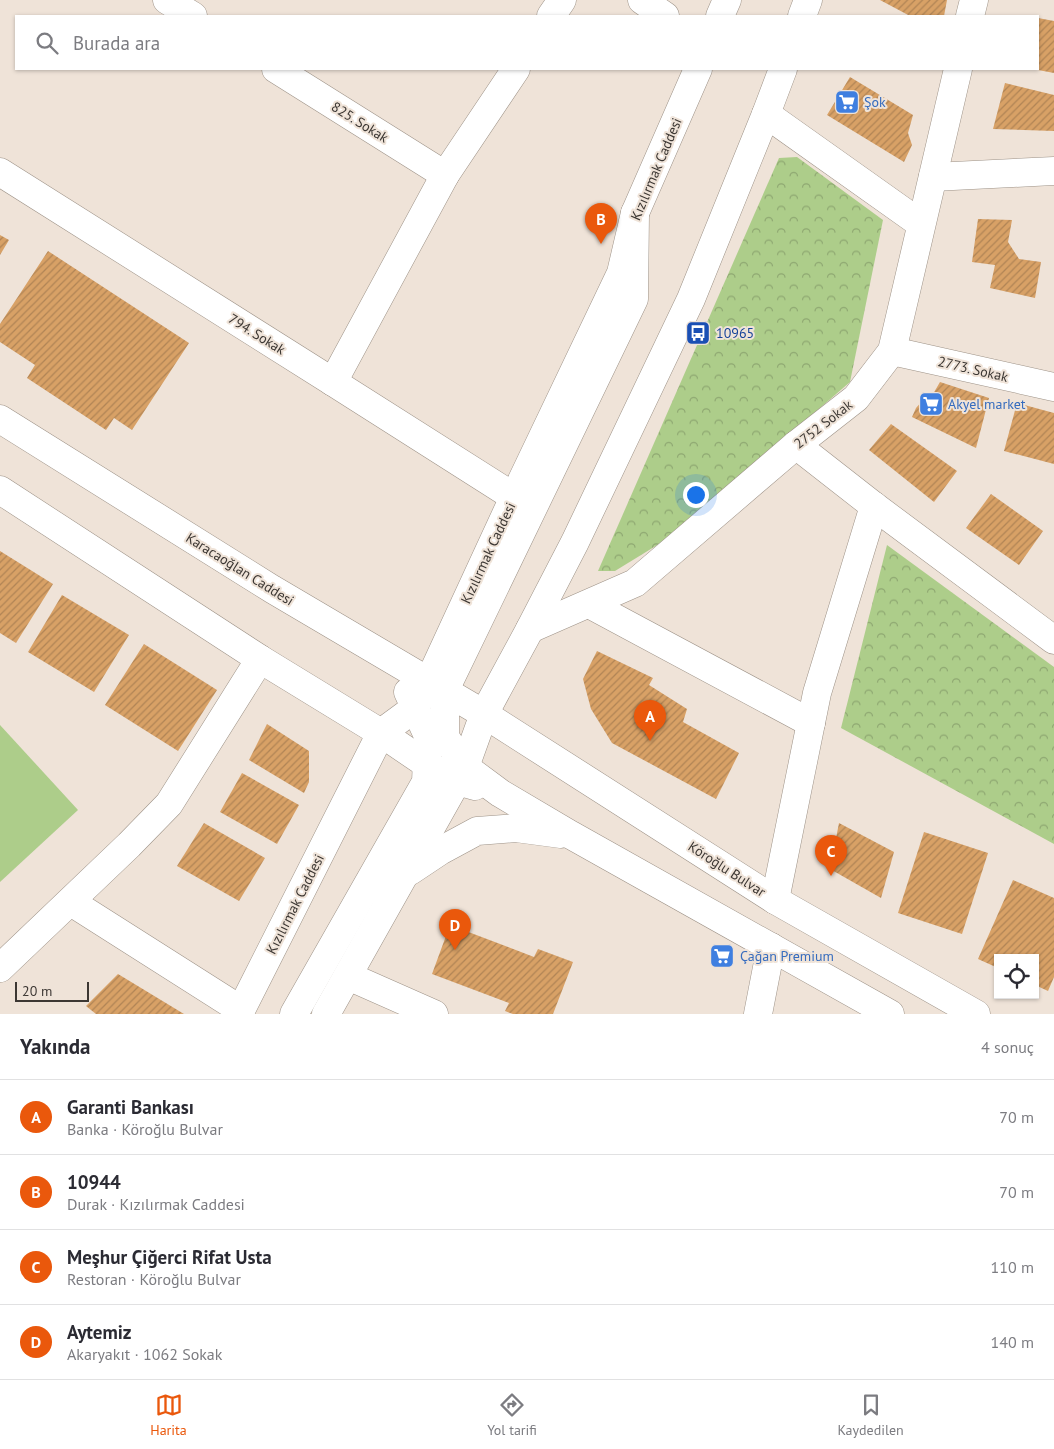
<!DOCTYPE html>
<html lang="tr">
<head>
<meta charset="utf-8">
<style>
	body { margin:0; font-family:"PT Sans",sans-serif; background:#f2f2f3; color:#2b2b33 }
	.controls { position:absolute; right:15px; bottom:15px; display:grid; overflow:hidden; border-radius:0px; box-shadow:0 1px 4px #0004 }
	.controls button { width:45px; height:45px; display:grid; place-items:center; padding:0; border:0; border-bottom:1px solid #e1e1e2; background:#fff; color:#2b2b33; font:25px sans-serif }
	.scale { position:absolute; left:15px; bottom:12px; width:74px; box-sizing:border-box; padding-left:5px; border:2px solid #3c3733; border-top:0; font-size:14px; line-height:18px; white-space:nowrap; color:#3c3733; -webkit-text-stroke:4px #efe3d8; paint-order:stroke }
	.you { position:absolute; left:695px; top:494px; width:18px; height:18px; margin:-12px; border:4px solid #fff; border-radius:50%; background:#1a73e8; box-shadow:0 0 0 8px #1a73e833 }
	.badge { display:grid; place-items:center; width:32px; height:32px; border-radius:50%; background:#ea580c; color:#fff; font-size:16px; font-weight:700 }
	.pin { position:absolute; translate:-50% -41px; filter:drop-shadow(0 1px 2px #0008) }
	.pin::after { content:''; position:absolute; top:26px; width:18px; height:15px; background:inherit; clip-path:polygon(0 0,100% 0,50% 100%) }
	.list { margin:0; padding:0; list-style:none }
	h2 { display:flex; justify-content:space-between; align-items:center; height:65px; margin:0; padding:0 20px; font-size:21px }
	h2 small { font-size:16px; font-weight:400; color:#7c7c81 }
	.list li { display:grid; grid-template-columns:32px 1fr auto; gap:15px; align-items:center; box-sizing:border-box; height:75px; padding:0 20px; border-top:1px solid #e1e1e2 }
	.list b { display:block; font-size:19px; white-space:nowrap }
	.list p { margin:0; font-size:16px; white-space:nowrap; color:#7c7c81 }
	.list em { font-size:16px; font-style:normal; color:#7c7c81 }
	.icon { flex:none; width:28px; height:28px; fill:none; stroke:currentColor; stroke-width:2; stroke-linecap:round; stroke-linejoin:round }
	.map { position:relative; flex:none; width:1054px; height:1014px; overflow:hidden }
	.search { position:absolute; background:#fff; box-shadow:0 1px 4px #0004; left:15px; right:15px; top:15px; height:55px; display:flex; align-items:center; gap:12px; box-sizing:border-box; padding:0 18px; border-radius:0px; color:#7c7c81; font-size:19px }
	.sheet { height:365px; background:#fff }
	nav { display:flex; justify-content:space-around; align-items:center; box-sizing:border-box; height:70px; border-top:1px solid #e1e1e2; background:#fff; font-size:14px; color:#7c7c81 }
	nav a { display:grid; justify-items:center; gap:2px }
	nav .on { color:#ea580c }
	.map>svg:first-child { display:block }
	.grass { fill:#adcd8a }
	.park { fill:url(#park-crowns) }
	.building { fill:url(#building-hatch) }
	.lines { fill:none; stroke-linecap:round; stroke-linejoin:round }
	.minor-casing { stroke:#9d9287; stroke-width:29 }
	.major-casing { stroke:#9d9287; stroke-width:29 }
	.minor { stroke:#fff; stroke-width:28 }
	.major { stroke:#fff; stroke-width:28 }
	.labels { text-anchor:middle; stroke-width:4; stroke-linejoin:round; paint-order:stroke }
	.shop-label { font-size:14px; fill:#366cbe; stroke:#efe3d8; text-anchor:start }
	.street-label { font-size:14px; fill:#3c3733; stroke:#efe3d8 }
	.transit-label { font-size:14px; fill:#164399; stroke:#efe3d8; text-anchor:start }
</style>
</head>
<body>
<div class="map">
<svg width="1054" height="1014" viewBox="0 0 1054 1014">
	<defs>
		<pattern id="park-crowns" width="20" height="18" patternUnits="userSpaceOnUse" patternTransform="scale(1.25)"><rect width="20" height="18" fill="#adcd8a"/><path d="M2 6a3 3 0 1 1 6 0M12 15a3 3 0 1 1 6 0" fill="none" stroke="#8ea771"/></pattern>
		<pattern id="building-hatch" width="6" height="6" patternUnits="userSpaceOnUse" patternTransform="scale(1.25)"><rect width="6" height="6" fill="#d8a166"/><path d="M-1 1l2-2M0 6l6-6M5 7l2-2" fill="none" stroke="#b08455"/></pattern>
	</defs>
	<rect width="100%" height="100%" fill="#efe3d8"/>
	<path class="grass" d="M0,725L78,810L0,882Z"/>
	<g class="park">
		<path d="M797,157L883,220L850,382L672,536L615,571H598L779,158Z"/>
		<path d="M887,545L1054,667V844L841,728Z"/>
	</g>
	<g class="building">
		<path d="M880,0H947L944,16H910Z"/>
		<path d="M1038,18L1054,21V73L1038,70Z"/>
		<path d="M850,77L913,115L908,133L912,145L904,162L827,115Z"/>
		<path d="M1005,83L1054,95V131L993,129Z"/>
		<path d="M978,219L1012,220L1008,242L1019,259L1041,262L1035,298L990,288L995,265L972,262Z"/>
		<path d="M0,235L9,240L0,255Z"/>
		<path d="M48,251L189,343L132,430L114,418L106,430L27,378L35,365L0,342V324Z"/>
		<path d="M940,382L989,398L976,448L912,417L916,408L923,400L933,394Z"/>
		<path d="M1017,403L1054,413V464L1004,451Z"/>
		<path d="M891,424L957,471L934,502L869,450Z"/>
		<path d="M991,494L1043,531L1019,565L966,528Z"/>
		<path d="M0,551L53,584L16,643L0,633Z"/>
		<path d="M62,595L129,635L94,692L28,652Z"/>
		<path d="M144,644L217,690L178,751L105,705Z"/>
		<path d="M597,651L653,678L649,685L687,709L683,722L739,753L716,799L612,743L591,709L583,679Z"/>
		<path d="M267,724L309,751V782L304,793L249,760Z"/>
		<path d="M242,773L299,805L277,844L220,812Z"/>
		<path d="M204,823L265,858L239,901L177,866Z"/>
		<path d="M839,823L894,852L881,898L830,869Z"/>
		<path d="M924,832L988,853L962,934L898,913Z"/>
		<path d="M1013,880L1054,898V977L1048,991L1035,985V958H998V968L978,959Z"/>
		<path d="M450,925L534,957L538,949L573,962L553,1014H513L505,1011L509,1003L432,974Z"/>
		<path d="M118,974L184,1014H96L86,1006Z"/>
	</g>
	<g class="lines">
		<defs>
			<g id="minor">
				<path d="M167,0L193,16"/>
				<path d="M642,0L665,16"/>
				<path d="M551,16L562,0"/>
				<path d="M970,16L974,0"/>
				<path d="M276,69L445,175"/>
				<path d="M766,114L921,224"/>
				<path d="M0,172L333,382L514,497"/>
				<path d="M933,177L1054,171"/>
				<path d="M892,351L1054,387"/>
				<path d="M333,382L445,175L516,69"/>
				<path d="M796,445L874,506L1054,640"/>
				<path d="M589,604L811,723"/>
				<path d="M530,629L635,583L796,445L856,398L892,351L958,69"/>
				<path d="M775,900L817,693L874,506"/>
				<path d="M71,902L241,1010"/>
				<path d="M0,968L129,845L169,804L260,659"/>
				<path d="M348,976L434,1014"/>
				<path d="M758,1014L771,947"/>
			</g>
			<g id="major">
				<path d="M720,16L727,0"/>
				<path d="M802,16L808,0"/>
				<path d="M635,213L634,299L445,690V737L465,767L500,793L571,835L890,1014"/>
				<path d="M0,419L272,589L484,714L775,900L976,1014"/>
				<path d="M0,490L260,659L381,733L431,767L457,781L475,786"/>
				<path d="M410,871L440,851L477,831L516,828L561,834"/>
				<path d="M239,1014L381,733L415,708L429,681L514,497L621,273L635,213L698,69"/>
				<path d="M294,1014L426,782L428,736L408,692"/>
				<path d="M326,1014L465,767L484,714L530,629L575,542L691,299L766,114L783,69"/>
			</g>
		</defs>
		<use href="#minor" class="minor-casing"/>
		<use href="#major" class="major-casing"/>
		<use href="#minor" class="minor"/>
		<use href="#major" class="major"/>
	</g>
	<defs>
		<symbol id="supermarket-square" viewBox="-11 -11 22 22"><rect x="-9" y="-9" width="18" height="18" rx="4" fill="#3f7fe0" stroke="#efe3d8"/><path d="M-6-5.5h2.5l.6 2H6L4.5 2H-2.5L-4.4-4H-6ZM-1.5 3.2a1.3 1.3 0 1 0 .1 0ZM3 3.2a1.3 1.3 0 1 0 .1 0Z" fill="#fff"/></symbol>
		<symbol id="bus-square" viewBox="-11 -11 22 22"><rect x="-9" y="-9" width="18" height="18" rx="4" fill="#1a4fb4" stroke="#efe3d8"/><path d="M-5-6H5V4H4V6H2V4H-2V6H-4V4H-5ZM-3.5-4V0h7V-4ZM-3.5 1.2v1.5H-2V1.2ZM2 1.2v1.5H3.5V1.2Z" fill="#fff"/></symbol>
	</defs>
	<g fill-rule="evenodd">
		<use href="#supermarket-square" x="833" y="88" width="28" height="28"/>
		<use href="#bus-square" x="684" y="319" width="28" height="28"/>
		<use href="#supermarket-square" x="917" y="390" width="28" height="28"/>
		<use href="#supermarket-square" x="708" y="942" width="28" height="28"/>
	</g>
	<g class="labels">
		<g class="shop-label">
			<text x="864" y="107">Şok</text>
			<text x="948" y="409">Akyel market</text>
			<text x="740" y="961">Çağan Premium</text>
		</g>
		<g class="street-label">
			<text transform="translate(360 122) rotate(32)" y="5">825. Sokak</text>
			<text transform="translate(656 169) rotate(-67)" y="5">Kızılırmak Caddesi</text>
			<text transform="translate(257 334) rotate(32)" y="5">794. Sokak</text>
			<text transform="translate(973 369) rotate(13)" y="5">2773. Sokak</text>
			<text transform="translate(823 424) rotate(-38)" y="5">2752 Sokak</text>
			<text transform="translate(488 553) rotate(-65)" y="5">Kızılırmak Caddesi</text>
			<text transform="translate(240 569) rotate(32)" y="5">Karacaoğlan Caddesi</text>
			<text transform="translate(727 869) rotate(33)" y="5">Köroğlu Bulvar</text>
			<text transform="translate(295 904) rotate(-63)" y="5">Kızılırmak Caddesi</text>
		</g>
		<g class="transit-label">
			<text x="716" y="338">10965</text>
		</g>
	</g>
</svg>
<div class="controls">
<button><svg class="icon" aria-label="locate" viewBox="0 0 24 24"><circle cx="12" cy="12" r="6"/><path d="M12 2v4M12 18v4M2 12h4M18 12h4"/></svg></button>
</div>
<div class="scale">20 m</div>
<div class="you"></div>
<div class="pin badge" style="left:650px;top:741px">A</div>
<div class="pin badge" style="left:601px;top:244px">B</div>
<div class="pin badge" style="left:831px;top:876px">C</div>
<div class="pin badge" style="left:455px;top:950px">D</div>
<div class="search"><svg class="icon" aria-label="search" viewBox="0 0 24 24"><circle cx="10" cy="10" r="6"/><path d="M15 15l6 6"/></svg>Burada ara</div>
</div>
<section class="sheet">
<h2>Yakında<small>4 sonuç</small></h2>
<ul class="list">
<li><span class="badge">A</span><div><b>Garanti Bankası</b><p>Banka · Köroğlu Bulvar</p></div><em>70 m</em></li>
<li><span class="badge">B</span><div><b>10944</b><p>Durak · Kızılırmak Caddesi</p></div><em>70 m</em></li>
<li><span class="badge">C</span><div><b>Meşhur Çiğerci Rifat Usta</b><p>Restoran · Köroğlu Bulvar</p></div><em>110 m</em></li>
<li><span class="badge">D</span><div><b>Aytemiz</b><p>Akaryakıt · 1062 Sokak</p></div><em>140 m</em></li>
</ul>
</section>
<nav>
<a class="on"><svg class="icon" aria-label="map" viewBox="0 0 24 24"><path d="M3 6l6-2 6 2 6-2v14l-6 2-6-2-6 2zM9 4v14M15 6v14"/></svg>Harita</a>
<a><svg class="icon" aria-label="directions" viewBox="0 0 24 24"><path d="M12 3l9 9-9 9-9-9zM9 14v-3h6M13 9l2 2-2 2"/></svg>Yol tarifi</a>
<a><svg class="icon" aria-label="saved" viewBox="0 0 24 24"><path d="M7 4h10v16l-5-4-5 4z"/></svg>Kaydedilen</a>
</nav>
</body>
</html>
